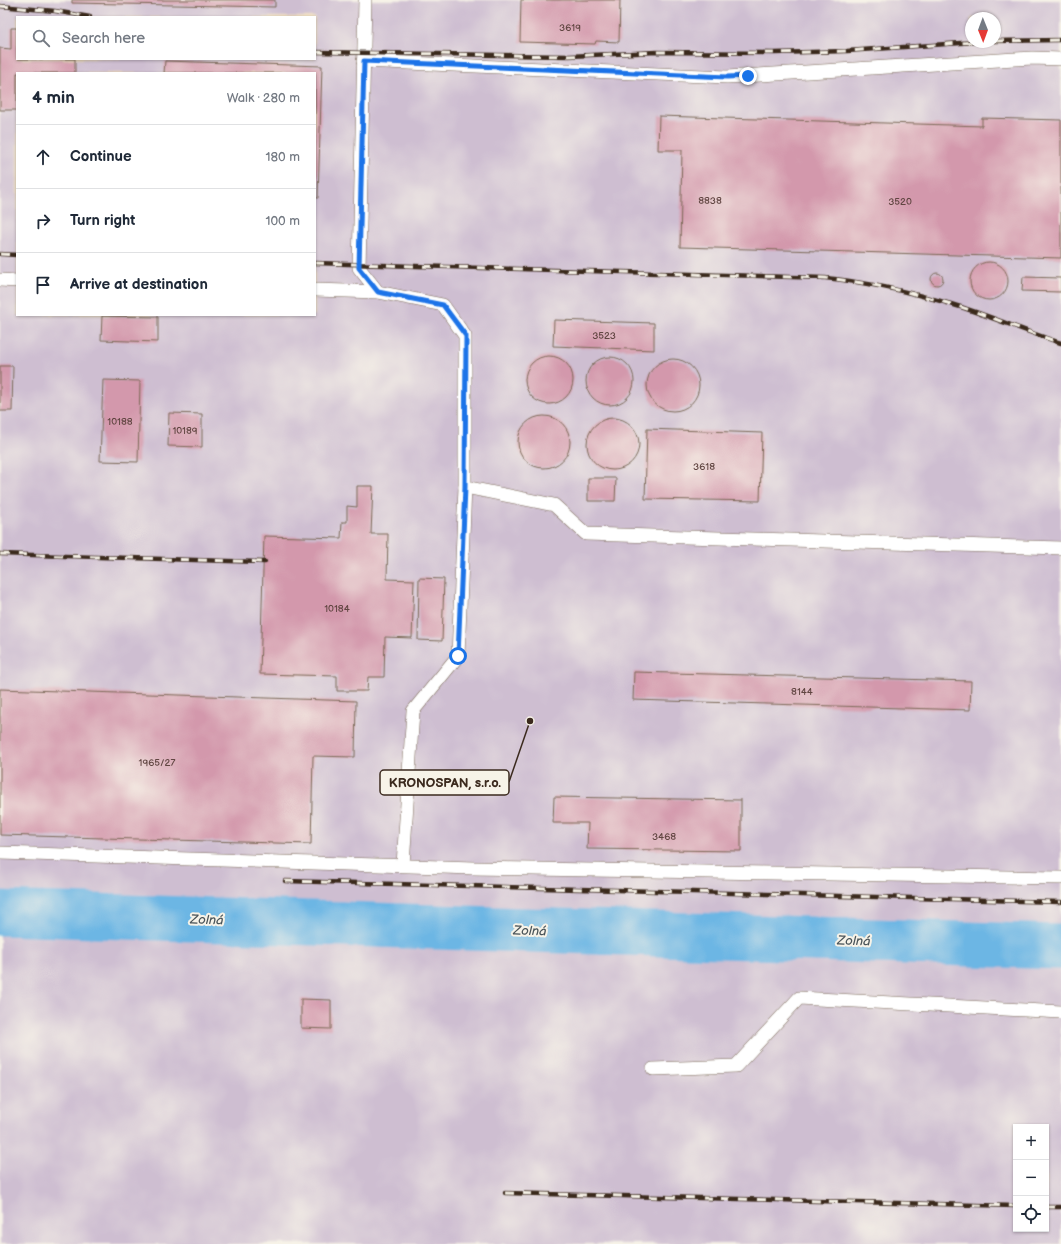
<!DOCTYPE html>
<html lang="en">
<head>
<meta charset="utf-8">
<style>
	body { margin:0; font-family:"Balsamiq Sans",sans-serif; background:#f2f2f3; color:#1f2937 }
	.controls { position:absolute; right:12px; bottom:12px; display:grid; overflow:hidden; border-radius:0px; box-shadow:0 1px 3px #0004 }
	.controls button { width:36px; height:36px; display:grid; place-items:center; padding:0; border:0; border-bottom:1px solid #e0e1e3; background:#fff; color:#1f2937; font:20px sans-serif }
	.compass { position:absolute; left:965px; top:12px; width:36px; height:36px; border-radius:50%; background:#fff; box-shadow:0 1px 3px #0004; rotate:179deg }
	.stop { position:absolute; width:12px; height:12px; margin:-9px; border:3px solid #1a73e8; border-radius:50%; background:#fff }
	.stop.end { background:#1a73e8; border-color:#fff; box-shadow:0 1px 4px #0008 }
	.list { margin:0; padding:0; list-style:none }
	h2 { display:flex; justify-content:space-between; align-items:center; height:52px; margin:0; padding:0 16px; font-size:17px }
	h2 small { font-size:13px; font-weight:400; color:#747a83 }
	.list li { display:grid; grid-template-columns:26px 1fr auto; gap:12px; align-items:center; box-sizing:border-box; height:64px; padding:0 16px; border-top:1px solid #e0e1e3 }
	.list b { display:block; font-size:15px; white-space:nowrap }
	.list em { font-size:13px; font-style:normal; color:#747a83 }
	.icon { flex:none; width:22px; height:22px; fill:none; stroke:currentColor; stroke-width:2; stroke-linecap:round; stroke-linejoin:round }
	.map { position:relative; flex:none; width:1061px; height:1244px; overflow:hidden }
	.search { position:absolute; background:#fff; box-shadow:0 1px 3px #0004; left:16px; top:16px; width:300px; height:44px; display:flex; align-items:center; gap:10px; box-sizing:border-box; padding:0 14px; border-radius:0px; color:#747a83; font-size:15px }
	.panel { position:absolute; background:#fff; box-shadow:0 1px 3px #0004; left:16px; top:72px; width:300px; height:244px; border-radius:0px }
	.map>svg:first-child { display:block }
	.industrial { fill:#cebed1; fill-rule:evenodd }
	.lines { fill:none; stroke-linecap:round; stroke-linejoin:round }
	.river { stroke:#6cb6e4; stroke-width:45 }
	.building { fill:#d398ac }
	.lane-casing { stroke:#7b6957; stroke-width:14 }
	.lane { stroke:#fff; stroke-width:13 }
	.rail-casing { stroke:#3b2a1e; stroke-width:4.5 }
	.rail { stroke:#f7f3e8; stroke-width:3; stroke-dasharray:9; stroke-linecap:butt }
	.route { stroke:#1a73e8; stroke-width:5 }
	.labels { text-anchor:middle; stroke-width:4; stroke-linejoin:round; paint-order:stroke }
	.number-label { font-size:10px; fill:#614642 }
	.water-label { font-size:13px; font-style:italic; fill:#4a5459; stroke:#f7f3e8 }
	.leader { fill:none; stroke:#3b2a1e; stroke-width:1.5 }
	.callout-dot { fill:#3b2a1e; stroke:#f7f3e8; stroke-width:1.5 }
	.callout { fill:#f7f3e8; stroke:#3b2a1e; stroke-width:1.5 }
	.callout-label { font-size:13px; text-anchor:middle; font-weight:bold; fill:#3b2a1e }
</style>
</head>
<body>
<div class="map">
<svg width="1061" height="1244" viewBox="0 0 1061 1244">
	<rect width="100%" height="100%" fill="#f7f3e8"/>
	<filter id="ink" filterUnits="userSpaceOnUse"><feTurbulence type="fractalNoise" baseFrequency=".025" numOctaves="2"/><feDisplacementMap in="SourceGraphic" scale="8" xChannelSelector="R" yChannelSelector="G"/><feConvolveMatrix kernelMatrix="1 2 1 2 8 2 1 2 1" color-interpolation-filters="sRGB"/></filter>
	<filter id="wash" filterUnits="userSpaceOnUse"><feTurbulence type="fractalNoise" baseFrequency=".012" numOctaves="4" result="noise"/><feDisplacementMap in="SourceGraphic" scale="16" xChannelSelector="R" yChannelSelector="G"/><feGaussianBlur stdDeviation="0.9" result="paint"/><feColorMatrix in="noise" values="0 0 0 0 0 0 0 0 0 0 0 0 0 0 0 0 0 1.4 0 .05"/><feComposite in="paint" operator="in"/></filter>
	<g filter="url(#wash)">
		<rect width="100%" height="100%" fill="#f1dec0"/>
		<path class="industrial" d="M0,0H1061V1244H0ZM17,17H315V59H17ZM971,18H995V42H971ZM17,73H315V315H17ZM1016,1127H1046V1229H1016Z"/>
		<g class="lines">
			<path class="river" d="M0,913L1061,947"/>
		</g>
		<g id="blocks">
			<g class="building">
				<path d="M72,0H275V7L72,3Z"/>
				<path d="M521,0H620L619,42L596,41L595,44L520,42Z"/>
				<path d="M11,28H17V59H75V73H17V110H0V48L11,49Z"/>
				<path d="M165,61L322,66L318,198H315V73H164Z"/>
				<path d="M659,116L982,126V118L1061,120V258L680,247L682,150H658Z"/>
				<circle cx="989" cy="281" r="19"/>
				<circle cx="937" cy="279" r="6"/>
				<path d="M1023,277L1061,278V292L1022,291Z"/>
				<path d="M102,316L158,317V342L101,340Z"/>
				<path d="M554,320L654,323V350L553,346Z"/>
				<circle cx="549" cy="380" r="24"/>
				<circle cx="610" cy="381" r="24"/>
				<circle cx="673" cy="385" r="26"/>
				<path d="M0,366H13L12,411H0Z"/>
				<path d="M103,380L140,381L138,462L100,461Z"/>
				<path d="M169,413L202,414V447L168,446Z"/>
				<circle cx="544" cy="442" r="26"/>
				<circle cx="613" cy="444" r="26"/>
				<path d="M647,429L762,433L760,501L645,499Z"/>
				<path d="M588,478H616L615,501H588Z"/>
				<path d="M357,486H373L371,534H388L387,579L414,580L412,638L385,637L384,677H368L367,691H337V676L260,674L264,536L341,538L342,522H347V506L357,507Z"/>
				<path d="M419,578L444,579L442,641L418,640Z"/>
				<path d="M634,672L971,681L970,710L633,700Z"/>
				<path d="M0,689L356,701L355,757L313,756L311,844L0,835Z"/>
				<path d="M554,797L741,800V851L587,849L588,823H553Z"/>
				<path d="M301,999L331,1000V1029L301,1028Z"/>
			</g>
		</g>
	</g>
	<g filter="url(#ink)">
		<use href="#blocks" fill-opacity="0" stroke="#7b6957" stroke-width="1"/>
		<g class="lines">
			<defs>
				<g id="lane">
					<path d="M365,0L359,268L378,292L443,305L465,336V487L458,656L413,711L403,865"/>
					<path d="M363,61L727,77L1032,58L1061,59"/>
					<path d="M0,280L17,281"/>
					<path d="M315,290L378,292"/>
					<path d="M465,487L554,505L586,534L1061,548"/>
					<path d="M0,853L474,868L1061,878"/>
					<path d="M653,1069L736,1066L799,998L1061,1012"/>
				</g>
			</defs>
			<use href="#lane" class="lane-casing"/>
			<use href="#lane" class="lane"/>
			<defs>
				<g id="rail">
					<path d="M0,6L55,11L90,17"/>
					<path d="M995,41L1061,40"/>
					<path d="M315,52L569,56L657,52L774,53L847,51L975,42"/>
					<path d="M0,254L17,255"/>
					<path d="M315,263L825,278C867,282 910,292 951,304C988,315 1024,331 1061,343"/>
					<path d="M0,554L265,562"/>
					<path d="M285,881L1061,902"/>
					<path d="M505,1193L1016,1206"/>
					<path d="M1046,1207H1061"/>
				</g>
			</defs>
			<use href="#rail" class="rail-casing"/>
			<use href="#rail" class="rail"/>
		</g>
	</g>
	<g class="lines" filter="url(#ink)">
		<path class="route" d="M458,656L465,487L466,336L443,305L378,292L359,268L364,61L727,77L748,76"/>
	</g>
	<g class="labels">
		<g class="number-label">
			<text x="570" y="31">3619</text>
			<text x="710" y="204">8838</text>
			<text x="900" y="205">3520</text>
			<text x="604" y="339">3523</text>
			<text x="120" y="425">10188</text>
			<text x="185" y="434">10189</text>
			<text x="704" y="470">3618</text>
			<text x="337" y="612">10184</text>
			<text x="802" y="695">8144</text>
			<text x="157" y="766">1965/27</text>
			<text x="664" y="840">3468</text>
		</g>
		<g class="water-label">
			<text transform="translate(207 919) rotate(2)" y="5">Zolná</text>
			<text transform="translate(530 930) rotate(2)" y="5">Zolná</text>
			<text transform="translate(854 940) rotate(2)" y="5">Zolná</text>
		</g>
	</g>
	<path class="leader" d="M530 721L509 782"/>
	<circle class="callout-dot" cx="530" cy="721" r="4"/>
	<rect class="callout" x="380" y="770" width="129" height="25" rx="4"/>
	<g class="callout-label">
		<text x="445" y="787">KRONOSPAN, s.r.o.</text>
	</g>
</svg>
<div class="controls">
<button>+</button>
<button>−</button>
<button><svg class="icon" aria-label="locate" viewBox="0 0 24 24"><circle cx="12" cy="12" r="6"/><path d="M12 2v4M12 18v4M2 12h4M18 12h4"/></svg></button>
</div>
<svg class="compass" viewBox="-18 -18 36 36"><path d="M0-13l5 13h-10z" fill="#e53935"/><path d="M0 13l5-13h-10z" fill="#747a83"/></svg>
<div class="stop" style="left:458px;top:656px"></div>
<div class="stop end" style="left:748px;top:76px"></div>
<div class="search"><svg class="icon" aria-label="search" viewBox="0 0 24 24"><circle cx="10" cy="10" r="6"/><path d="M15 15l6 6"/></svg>Search here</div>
<section class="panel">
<h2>4 min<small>Walk · 280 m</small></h2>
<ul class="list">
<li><svg class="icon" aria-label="ahead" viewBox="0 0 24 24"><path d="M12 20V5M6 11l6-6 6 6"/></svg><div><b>Continue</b></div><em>180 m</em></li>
<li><svg class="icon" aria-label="right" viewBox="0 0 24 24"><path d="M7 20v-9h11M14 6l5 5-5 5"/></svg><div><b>Turn right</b></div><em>100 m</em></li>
<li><svg class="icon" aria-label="arrive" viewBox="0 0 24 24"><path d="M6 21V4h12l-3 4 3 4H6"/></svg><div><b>Arrive at destination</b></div></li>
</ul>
</section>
</div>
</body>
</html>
